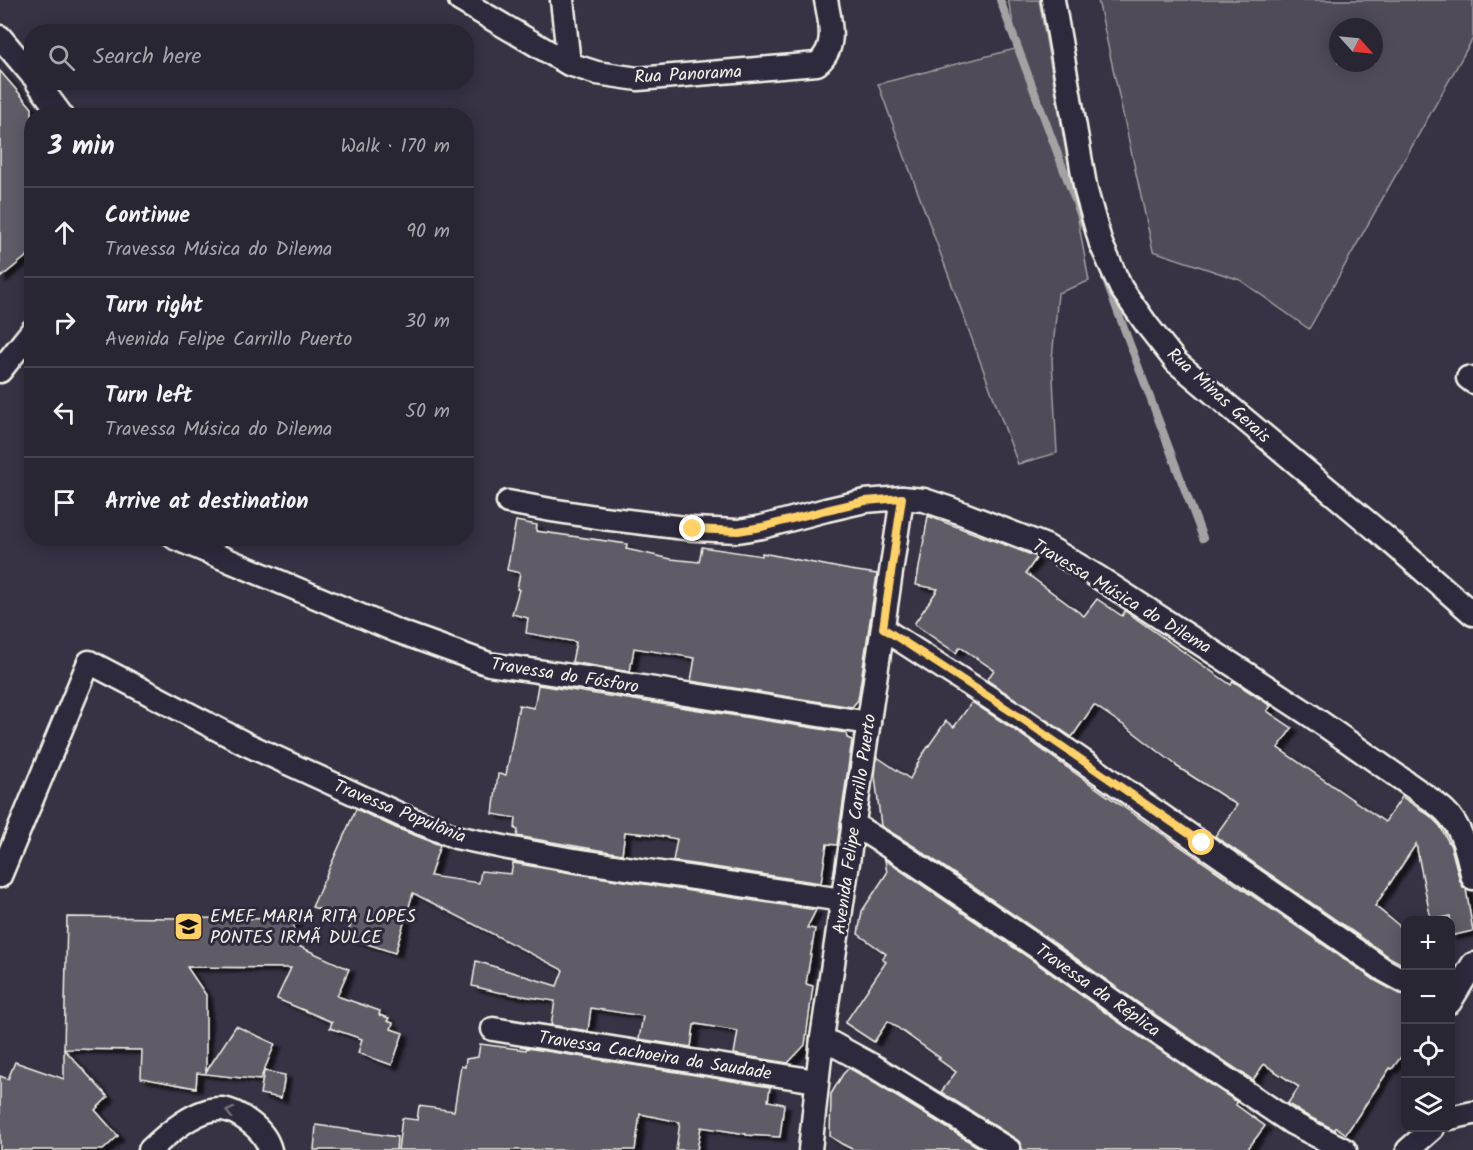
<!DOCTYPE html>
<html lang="en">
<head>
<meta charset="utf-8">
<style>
	body { margin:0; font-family:Kalam,sans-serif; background:#312e3b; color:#f1f3f6 }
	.controls { position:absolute; right:18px; bottom:18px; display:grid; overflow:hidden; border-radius:12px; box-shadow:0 3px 15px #0003 }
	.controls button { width:54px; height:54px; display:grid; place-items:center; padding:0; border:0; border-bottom:2px solid #45434e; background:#292633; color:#f1f3f6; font:30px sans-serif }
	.compass { position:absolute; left:1329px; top:18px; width:54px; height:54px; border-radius:50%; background:#292633; box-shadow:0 3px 15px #0003; rotate:117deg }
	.stop { position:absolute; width:18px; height:18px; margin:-14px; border:4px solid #ffd166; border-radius:50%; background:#fff }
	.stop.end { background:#ffd166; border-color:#fff; box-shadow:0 2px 6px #0008 }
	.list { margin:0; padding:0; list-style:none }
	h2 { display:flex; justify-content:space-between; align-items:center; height:78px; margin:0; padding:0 24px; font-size:26px }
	h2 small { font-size:20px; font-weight:400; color:#a5a5ac }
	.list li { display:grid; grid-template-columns:39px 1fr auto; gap:18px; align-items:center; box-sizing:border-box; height:90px; padding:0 24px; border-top:2px solid #45434e }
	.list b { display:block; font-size:22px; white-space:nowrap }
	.list p { margin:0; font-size:20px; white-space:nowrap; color:#a5a5ac }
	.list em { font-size:20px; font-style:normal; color:#a5a5ac }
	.icon { flex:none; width:33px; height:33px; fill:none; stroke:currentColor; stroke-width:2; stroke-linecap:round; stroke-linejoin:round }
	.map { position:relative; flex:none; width:1473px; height:1150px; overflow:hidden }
	.search { position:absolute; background:#292633; box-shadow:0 3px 15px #0003; left:24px; top:24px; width:450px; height:66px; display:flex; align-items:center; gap:15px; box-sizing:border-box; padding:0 21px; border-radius:24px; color:#a5a5ac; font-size:22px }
	.panel { position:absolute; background:#292633; box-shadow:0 3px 15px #0003; left:24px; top:108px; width:450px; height:438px; border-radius:24px }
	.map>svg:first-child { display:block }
	.green { fill:#504b59; stroke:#a29ea0; stroke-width:1.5; fill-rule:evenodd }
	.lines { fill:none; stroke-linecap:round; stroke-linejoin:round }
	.stream { stroke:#a6a2a4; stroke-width:8 }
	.building { fill:#5f5c67; stroke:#f4f1e8; stroke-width:1.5; filter:url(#shadow) }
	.street-casing { stroke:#f4f1e8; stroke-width:27 }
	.street { stroke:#2f2a3d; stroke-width:22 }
	.oneway { stroke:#747079 }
	.route { stroke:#ffd166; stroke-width:8 }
	.labels { text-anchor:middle; stroke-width:6; stroke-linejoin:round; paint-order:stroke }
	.street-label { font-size:18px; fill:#f4f1e8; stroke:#2f2a3d }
	.poi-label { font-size:18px; fill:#f4f1e8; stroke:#2f2a3d; text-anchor:start }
</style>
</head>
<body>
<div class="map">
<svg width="1473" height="1150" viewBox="0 0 1473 1150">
	<defs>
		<filter id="shadow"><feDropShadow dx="6" dy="4" stdDeviation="1.5" flood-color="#0009"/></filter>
	</defs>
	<rect width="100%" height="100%" fill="#373244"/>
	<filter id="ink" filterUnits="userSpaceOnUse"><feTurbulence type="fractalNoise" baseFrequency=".0167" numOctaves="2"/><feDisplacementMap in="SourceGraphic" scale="12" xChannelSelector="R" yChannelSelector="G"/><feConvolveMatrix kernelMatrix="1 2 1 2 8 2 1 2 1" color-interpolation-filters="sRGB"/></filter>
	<g filter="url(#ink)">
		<g class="green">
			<path d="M1008,0H1039L1089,281L1058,293L1052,360L1057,453L1018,464L878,84L1019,48Z"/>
			<path d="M1098,0H1473V38L1309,329L1240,280L1153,251ZM1338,27H1374V63H1338Z"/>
		</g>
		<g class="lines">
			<g class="stream">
				<path d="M1000,0L1084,224"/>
				<path d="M1105,278L1203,538"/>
			</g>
		</g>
		<g class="building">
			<path d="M0,71L32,108V252L0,278Z"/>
			<path d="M928,516L1037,557L1026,573L1084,616L1097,599L1122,616L1125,611L1231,685L1233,681L1271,706L1267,711L1292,728L1278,748L1385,822L1402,797L1430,816L1440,826L1451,847L1460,881L1463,887L1466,889L1473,931L1450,936V916L1431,920L1416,844L1375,906L1406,931V966L1391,958L1215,836L1237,805L1176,766V765L1132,731L1094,705L1072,737L987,680L994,670L960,647L956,653L914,624L938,589L916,585Z"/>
			<path d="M516,521L537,525L536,531L627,544L626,549L671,559L699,562L702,547L762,556V553L850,570L877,574L858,700L852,707L691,681L695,658L634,648L630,672L572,662L576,642L526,633L528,618L512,614L519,590L517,589L520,573L507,570Z"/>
			<path d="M538,685L846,733L847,738L852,740L837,845L827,844L821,883L673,861L677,839L649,834L625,832L622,854L517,836L518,830L515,829L516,818L493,814L498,774L506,775L519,705L534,708Z"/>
			<path d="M972,702L1010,727L1116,802L1376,981L1400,994L1406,995V1050L1392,1069L1390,1068L1346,1134L1336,1127L1335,1130L1302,1113L1288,1103L1299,1087L1264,1064L1253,1080L1147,1009L1045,936L915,847L881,826L875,776L877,757L910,779L921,757L946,721L954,727Z"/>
			<path d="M356,809L396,828L440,845L430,876L479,883L481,871L511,874L513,863L571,873L816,910L807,928L815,929L806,984L813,986L805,1045L788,1063L734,1054L738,1031L696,1024V1025H694L691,1047L639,1039L643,1016L591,1008L588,1031L551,1025L555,1001L497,992L472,986L476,961L557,986L563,970L413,893L395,953L346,937L353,919L312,907Z"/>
			<path d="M885,860L1029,958L1131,1031L1237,1102L1236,1105L1265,1126L1247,1150H1022L1021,1143L1016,1139L941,1092L956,1072L938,1059L940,1058L888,1021L874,1042L845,1023L886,962L882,959L886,954L858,934L862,911L887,873Z"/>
			<path d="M67,917L295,919L292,943L349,969L337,996L380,1011L379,1015L389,1018L387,1021L393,1023L391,1029L403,1033L392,1065L358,1053L362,1039L330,1028L332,1022L277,999V998L291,968L187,967L206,995V1072L236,1026L275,1044L260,1080L197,1073L196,1088L141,1078L142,1050L64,1049Z"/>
			<path d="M480,1044L526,1050L527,1048L770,1087L768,1101L784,1104L780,1137L746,1135V1134L701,1127L697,1150H676L680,1122L640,1114L635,1150H398L402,1118L417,1120L419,1106L454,1111L461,1066L465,1067L466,1059L478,1057Z"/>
			<path d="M64,1049L108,1097L95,1110L118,1136L103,1150H0V1076L8,1079L15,1062L64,1079Z"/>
			<path d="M849,1068L868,1079L983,1150H854L842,1144L830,1136L831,1094L843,1074Z"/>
			<path d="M264,1071L285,1075L281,1098L260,1094Z"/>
			<path d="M316,1125L397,1137L396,1150H314Z"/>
		</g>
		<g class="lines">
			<defs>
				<g id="street">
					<path d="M460,0L569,64L597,73L638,79L817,64C838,48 830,22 826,0"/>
					<path d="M562,0L569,64"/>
					<path d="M1053,0L1086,191L1101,244L1121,288L1147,325L1176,362L1391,542L1473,614"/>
					<path d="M0,37L32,75"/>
					<path d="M37,82L62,116"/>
					<path d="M0,371L32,331"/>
					<path d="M1468,378L1473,382"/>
					<path d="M508,502L551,510L603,518L693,529L738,531L762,527L826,510L865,501L902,498L924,500L951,509L1046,546L1098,577L1310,715L1430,799C1435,803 1441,807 1445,811C1463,828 1468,855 1473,878"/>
					<path d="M175,538L397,631L489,664L585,678L869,723"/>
					<path d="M883,629L1018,716L1384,970L1406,982"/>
					<path d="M853,824L907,858L1037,947L1139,1020L1292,1123L1345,1150"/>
					<path d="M0,876L89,662L246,744L401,815L456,837L508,848L573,860L842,900"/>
					<path d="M1450,1002L1473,964"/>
					<path d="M493,1029L816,1081"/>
					<path d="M822,1038L875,1067L1009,1150"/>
					<path d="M1450,1118L1473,1113"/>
					<path d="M150,1150C167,1134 197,1107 222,1109C232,1110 240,1115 248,1121C258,1128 267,1138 270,1150"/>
					<path d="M810,1150L822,1038L902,498"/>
					<path d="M1408,1150L1433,1128"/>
				</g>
			</defs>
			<use href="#street" class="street-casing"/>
			<use href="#street" class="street"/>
		</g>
		<defs><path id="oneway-chevron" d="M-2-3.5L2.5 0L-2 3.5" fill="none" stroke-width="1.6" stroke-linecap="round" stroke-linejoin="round" transform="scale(1.5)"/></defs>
		<use class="oneway" href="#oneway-chevron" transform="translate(230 1112) rotate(-165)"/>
	</g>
	<g class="lines" filter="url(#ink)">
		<path class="route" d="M693,529L738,531L762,527L826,510L865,501L902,498L883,628L1018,716L1202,843"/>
	</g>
	<defs>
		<symbol id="school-square" viewBox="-11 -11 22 22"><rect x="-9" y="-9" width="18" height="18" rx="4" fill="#ffd166" stroke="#2f2a3d"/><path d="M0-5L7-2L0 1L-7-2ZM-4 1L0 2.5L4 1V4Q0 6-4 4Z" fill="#111"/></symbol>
	</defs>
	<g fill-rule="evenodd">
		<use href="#school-square" x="172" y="910" width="33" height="33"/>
	</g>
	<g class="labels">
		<g class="street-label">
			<text transform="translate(688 74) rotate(-3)" y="6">Rua Panorama</text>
			<text transform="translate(1219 395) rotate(42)" y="6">Rua Minas Gerais</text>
			<text transform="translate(1122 596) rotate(31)" y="6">Travessa Música do Dilema</text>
			<text transform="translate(565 675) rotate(9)" y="6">Travessa do Fósforo</text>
			<text transform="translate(400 811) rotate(22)" y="6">Travessa Populônia</text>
			<text transform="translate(854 824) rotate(-82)" y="6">Avenida Felipe Carrillo Puerto</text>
			<text transform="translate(1098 990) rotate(35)" y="6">Travessa da Réplica</text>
			<text transform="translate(655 1055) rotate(9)" y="6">Travessa Cachoeira da Saudade</text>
		</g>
		<g class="poi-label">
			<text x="210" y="922">EMEF MARIA RITA LOPES<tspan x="210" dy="21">PONTES IRMÃ DULCE</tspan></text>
		</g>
	</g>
</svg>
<div class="controls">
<button>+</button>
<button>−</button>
<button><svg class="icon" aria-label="locate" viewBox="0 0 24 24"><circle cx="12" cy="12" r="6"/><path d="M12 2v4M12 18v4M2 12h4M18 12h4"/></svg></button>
<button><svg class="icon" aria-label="layers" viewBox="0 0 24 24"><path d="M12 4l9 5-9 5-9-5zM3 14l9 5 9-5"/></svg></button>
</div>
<svg class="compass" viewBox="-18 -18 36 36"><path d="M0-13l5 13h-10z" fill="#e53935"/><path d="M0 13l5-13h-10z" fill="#a5a5ac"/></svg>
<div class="stop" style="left:1202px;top:843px"></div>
<div class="stop end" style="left:693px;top:529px"></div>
<div class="search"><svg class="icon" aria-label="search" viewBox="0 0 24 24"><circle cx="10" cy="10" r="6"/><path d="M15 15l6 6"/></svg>Search here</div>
<section class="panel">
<h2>3 min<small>Walk · 170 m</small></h2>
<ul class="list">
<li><svg class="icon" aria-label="ahead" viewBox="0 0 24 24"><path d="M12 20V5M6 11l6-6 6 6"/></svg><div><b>Continue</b><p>Travessa Música do Dilema</p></div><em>90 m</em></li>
<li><svg class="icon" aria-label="right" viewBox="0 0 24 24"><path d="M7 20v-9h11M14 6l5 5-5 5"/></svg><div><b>Turn right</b><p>Avenida Felipe Carrillo Puerto</p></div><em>30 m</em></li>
<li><svg class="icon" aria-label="left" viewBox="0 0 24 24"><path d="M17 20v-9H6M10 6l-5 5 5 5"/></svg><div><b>Turn left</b><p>Travessa Música do Dilema</p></div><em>50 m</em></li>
<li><svg class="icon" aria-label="arrive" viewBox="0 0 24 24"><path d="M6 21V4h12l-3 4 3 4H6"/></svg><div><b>Arrive at destination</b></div></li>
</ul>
</section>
</div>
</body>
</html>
